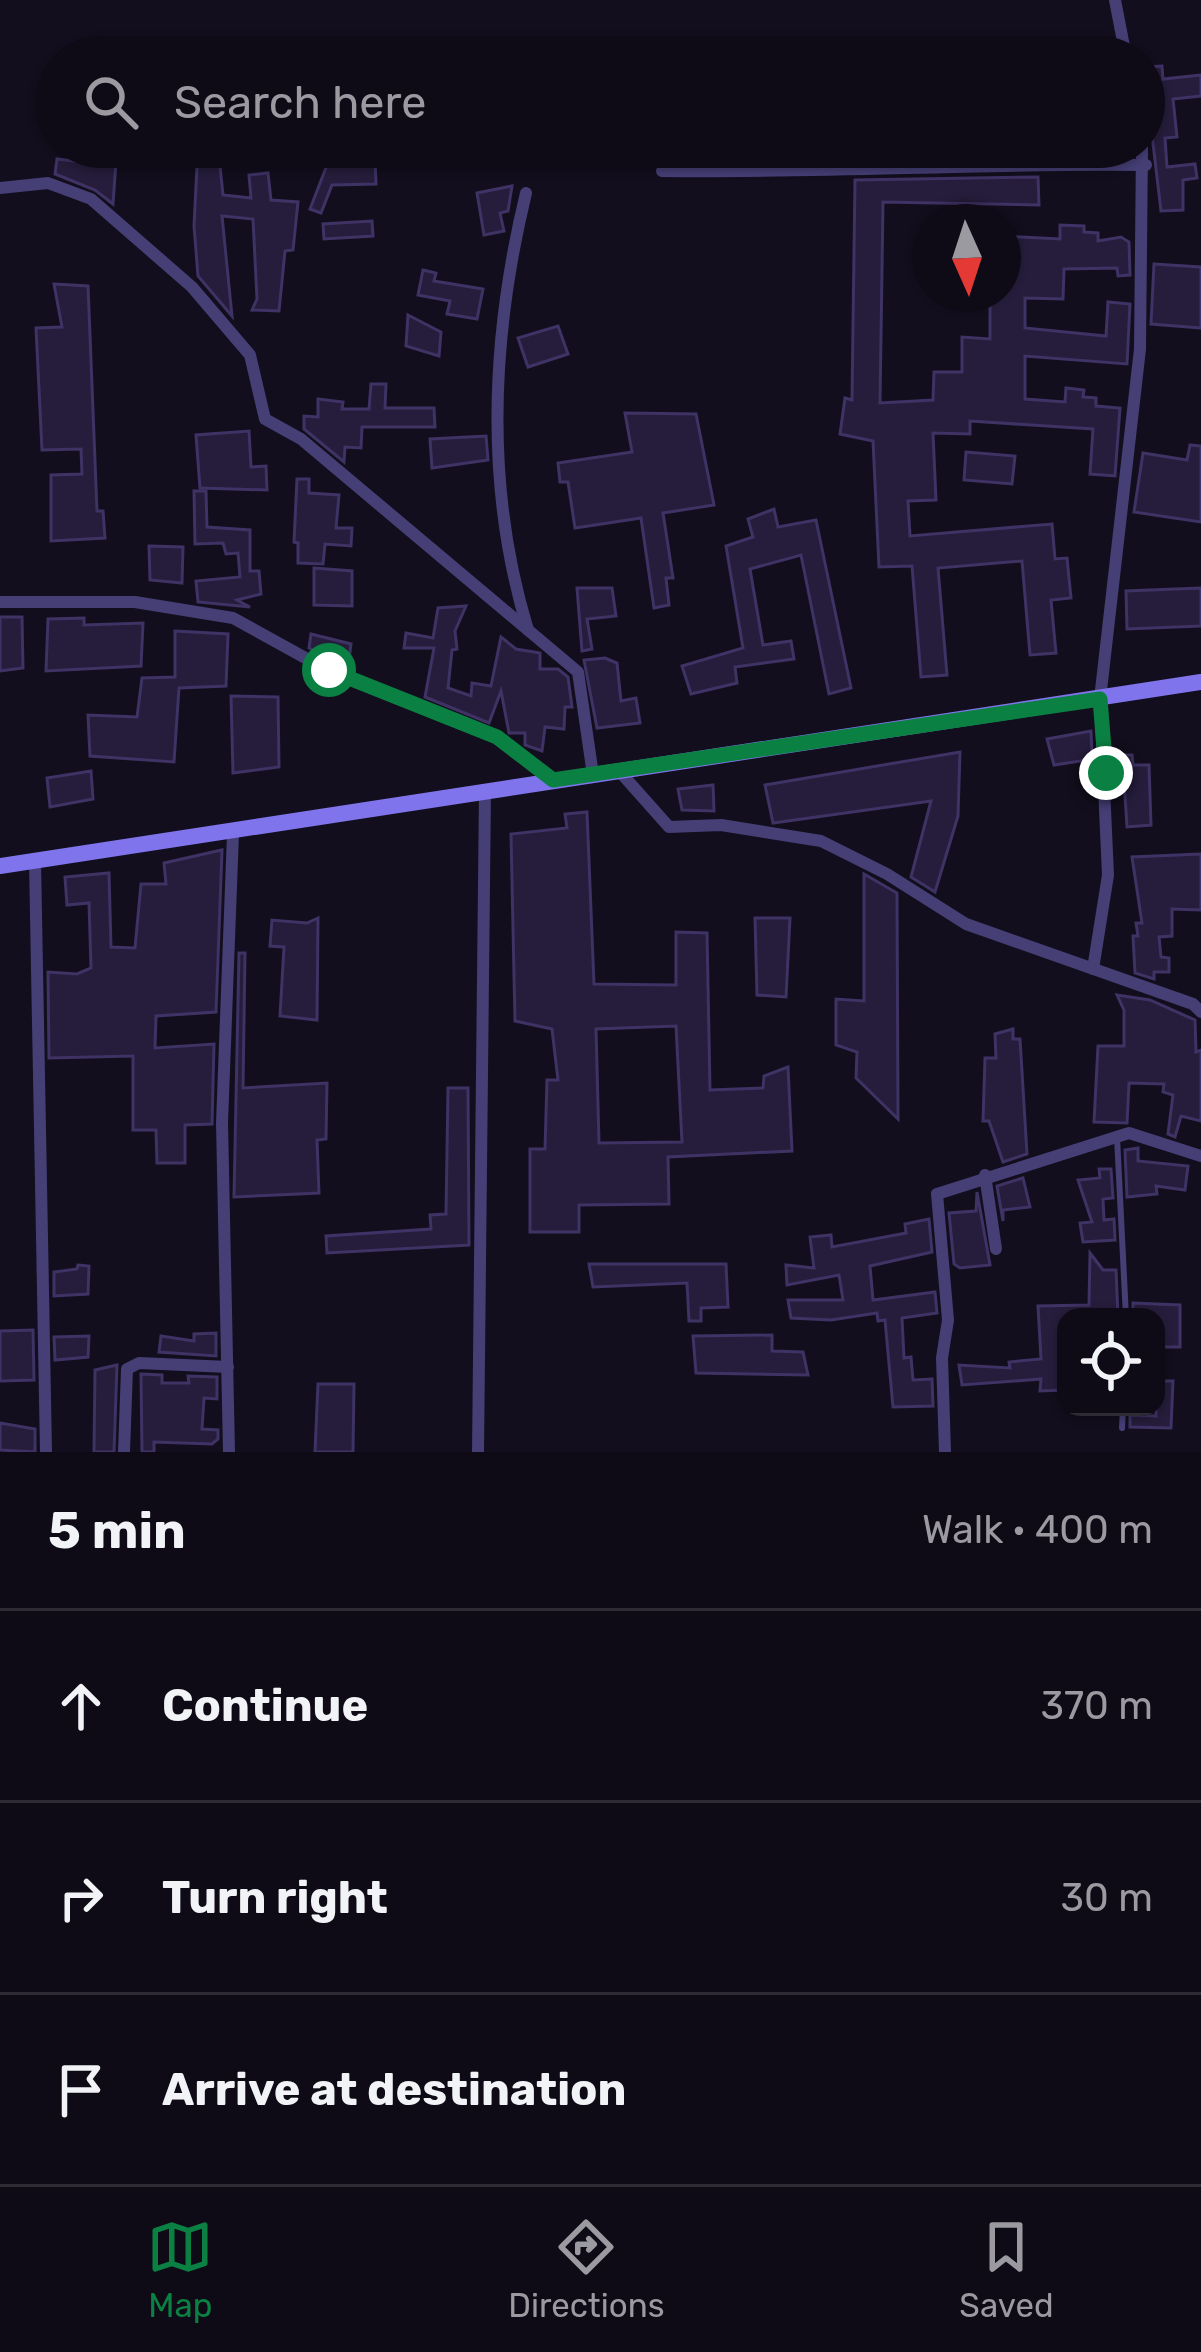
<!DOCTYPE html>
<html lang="en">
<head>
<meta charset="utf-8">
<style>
	body { margin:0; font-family:Rubik,sans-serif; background:#17131f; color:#f1f3f6 }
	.controls { position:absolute; right:36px; bottom:36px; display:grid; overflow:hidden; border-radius:24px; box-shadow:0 3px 9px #0004 }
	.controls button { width:108px; height:108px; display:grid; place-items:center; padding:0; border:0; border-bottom:3px solid #2e2b35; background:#0e0a16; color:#f1f3f6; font:60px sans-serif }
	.compass { position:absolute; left:913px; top:204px; width:108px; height:108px; border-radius:50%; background:#0e0a16; box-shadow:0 3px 9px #0004; rotate:177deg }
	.stop { position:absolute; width:36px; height:36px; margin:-27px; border:9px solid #0b8043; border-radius:50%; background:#fff }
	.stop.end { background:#0b8043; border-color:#fff; box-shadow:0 3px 12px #0008 }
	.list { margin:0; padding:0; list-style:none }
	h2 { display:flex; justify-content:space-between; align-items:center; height:156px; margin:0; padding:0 48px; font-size:51px }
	h2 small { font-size:39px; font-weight:400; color:#9b9aa1 }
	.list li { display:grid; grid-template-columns:78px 1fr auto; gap:36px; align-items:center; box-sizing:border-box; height:192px; padding:0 48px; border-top:3px solid #2e2b35 }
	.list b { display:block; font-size:45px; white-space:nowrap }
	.list em { font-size:39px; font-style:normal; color:#9b9aa1 }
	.icon { flex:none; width:66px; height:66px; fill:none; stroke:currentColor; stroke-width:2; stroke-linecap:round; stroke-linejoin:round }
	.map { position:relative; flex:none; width:1201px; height:1452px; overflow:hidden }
	.search { position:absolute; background:#0e0a16; box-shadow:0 3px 9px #0004; left:36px; right:36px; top:36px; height:132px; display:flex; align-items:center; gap:30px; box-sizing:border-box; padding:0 42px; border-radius:66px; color:#9b9aa1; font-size:45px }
	.sheet { height:732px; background:#0e0a16 }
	nav { display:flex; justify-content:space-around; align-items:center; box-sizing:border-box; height:168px; border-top:3px solid #2e2b35; background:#0e0a16; font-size:33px; color:#9b9aa1 }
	nav a { display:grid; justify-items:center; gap:6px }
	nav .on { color:#0b8043 }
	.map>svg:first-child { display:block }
	.building { fill:#251d3b; stroke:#3f3264; stroke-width:3; fill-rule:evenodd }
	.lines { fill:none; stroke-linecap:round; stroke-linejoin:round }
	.service { stroke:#453f76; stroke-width:6 }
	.minor { stroke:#453f76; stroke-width:12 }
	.secondary { stroke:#7f74ec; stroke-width:16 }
	.route { stroke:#0b8043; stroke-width:15 }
</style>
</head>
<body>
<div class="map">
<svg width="1201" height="1452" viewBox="0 0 1201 1452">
	<rect width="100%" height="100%" fill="#120e1d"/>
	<g class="building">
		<path d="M1162,66L1163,79L1201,75V96L1173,99L1177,137L1165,138L1167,167L1195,164L1197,178L1183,180V210L1161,211L1144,67Z"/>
		<path d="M90,147H117L113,204L95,190L55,174L57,159L89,163Z"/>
		<path d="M198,147H218L223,195L251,198L249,175L268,173L271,200L298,202L293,250L285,251L279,311L252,310L257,299L253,219L222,216L232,316L198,276L194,226Z"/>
		<path d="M375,159L376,184L332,185L321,213L310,209L329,160Z"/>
		<path d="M1038,177L1039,205L883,202L880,403L933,400L934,372H962V337L990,339V294H1003V236L1060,239V225L1084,226V232L1098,233V241L1121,237L1129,242L1130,275L1118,276L1117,268L1064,269L1063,299L1025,298V328L1106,336L1108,302L1130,304L1127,364L1025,356V399L1065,402L1066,388L1084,390L1083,397L1096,398V406L1120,408L1115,476L1090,474L1093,429L970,421V434L933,433L936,500L908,501L910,536L1052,524L1055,559L1067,558L1071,598L1051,600L1056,653L1030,655L1022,561L938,568L947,675L921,677L912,566L879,567L873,441L840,434L845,398L852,400L855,180Z"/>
		<path d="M512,186L508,211L500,213L504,231L484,235L477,193Z"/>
		<path d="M372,221L373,236L324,239L323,224Z"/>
		<path d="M1154,264L1201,267V328L1151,324Z"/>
		<path d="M423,270L436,273L434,281L483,289L477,319L447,314L450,301L418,295Z"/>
		<path d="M54,284L88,286L97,511H103L105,538L51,541V475L82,474L81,449L42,450L36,328L62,327Z"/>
		<path d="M408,315L441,332L439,356L406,346Z"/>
		<path d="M558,326L568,354L528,367L518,338Z"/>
		<path d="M371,384H386L385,408H434L435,427H362L361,448L345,447L344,462L304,429V416L318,417V399L343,402L342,409H369Z"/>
		<path d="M625,413L696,414L714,505L663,513L673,578H666L669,605L654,608L641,518L575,528L568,482H560L558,463L632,452Z"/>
		<path d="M249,431L251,467L266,466L267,490L200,488L196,435Z"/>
		<path d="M486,436L488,460L432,468L430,439Z"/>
		<path d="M1190,445L1201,446V522L1134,512L1143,453L1187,460Z"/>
		<path d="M966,452L1015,456L1012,484L964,480Z"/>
		<path d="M297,479H309V493L339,495L336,528H352L351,546L325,544L323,564L298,563V543L294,542Z"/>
		<path d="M194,491H206L207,527L250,530V571H259L261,594L237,600L250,607L198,602L196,581L240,577L238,553L226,554L223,543L195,544Z"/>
		<path d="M774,509L778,527L816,520L851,688L829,694L801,555L750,569L763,645L791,641L794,659L735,667L737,683L691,694L682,666L743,648L726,546L753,537L748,519Z"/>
		<path d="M149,546L183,547L182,583L150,580Z"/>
		<path d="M314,568L352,571V606L314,605Z"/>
		<path d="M577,588H612L616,616L587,619L592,649L582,651Z"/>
		<path d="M1201,588V626L1127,629L1126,591Z"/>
		<path d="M466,606L455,631L457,649L452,650L448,688L471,696L472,683L491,686L501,637L516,649L540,653V669H558L568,677L572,707H565L564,729L545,727L542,751L525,745V733H509L501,691L489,723L425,697L434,648H404L406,633L433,638L438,608Z"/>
		<path d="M0,617H22L23,668L0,671Z"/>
		<path d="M84,618V625L143,623L141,666L46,671L48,619Z"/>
		<path d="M175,631L228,634L226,686L179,688L174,762L90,756L88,715L137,717L142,678L175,677Z"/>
		<path d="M311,634L351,644L348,667L309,648Z"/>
		<path d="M605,658L617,663L621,701L636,698L640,723L597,728L584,660Z"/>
		<path d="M231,696L278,697L279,767L233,773Z"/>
		<path d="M1091,731L1093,783L1088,784L1087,760L1054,765L1047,739Z"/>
		<path d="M960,752L958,816L935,892L911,877L931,801L773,823L765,785Z"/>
		<path d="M1113,755H1132L1133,765H1149L1151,825L1127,827L1124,780L1114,781Z"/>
		<path d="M91,771L93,799L50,807L47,778Z"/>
		<path d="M713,785L714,811L682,810L678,789Z"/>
		<path d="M587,812L594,984L676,985V932L707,933L710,1090L763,1088L764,1076L788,1067L792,1151L668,1157L669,1204L579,1205V1232H530V1149H545L547,1080H558L552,1029L515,1021L511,834L567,828L565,814ZM676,1026L682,1142L599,1143L596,1029Z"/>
		<path d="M222,850L216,1012L156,1016L155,1048L214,1044L212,1124L185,1125V1163H157L156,1130H133V1056L49,1058L48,972L77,974L91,968L89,903L67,905L65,877L109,873L111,947L135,948L141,884H166L164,863Z"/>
		<path d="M1201,854V910L1172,909V936L1159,937L1161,957L1169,958V972H1154V979L1135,973L1133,936H1138L1136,923H1142L1132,857Z"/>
		<path d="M864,874L897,893L898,1119L856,1078L857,1052L836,1045V999L864,1001Z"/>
		<path d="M318,918L317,1020L280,1016L284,947L270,946L272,920L307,923Z"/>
		<path d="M755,918H790L786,997L757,995Z"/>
		<path d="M239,953H245L243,1088L327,1083L326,1139L317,1140L319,1193L234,1197Z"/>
		<path d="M1117,995L1150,1000L1195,1020L1196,1052L1201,1050V1121L1181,1116L1175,1137L1168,1134L1173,1095L1163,1092L1164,1084L1129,1083L1127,1123L1094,1122L1098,1046H1124V1010Z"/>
		<path d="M1013,1029V1039H1020L1027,1154L1003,1162L989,1121H983L985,1058H996L995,1034Z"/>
		<path d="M448,1088H468L469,1245L327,1253L326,1236L431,1229L430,1215L446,1214Z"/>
		<path d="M1138,1148V1161L1188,1166L1185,1190L1156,1186L1157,1194L1127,1197L1125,1150Z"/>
		<path d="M1099,1169H1111L1113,1198L1103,1199L1104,1220L1114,1219L1115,1240L1083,1242L1080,1223L1092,1222L1078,1180L1100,1178Z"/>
		<path d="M1023,1178L1030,1207L1003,1210V1221L997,1186Z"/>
		<path d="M977,1192L990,1265L960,1268L954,1264L949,1213L976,1211Z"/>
		<path d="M929,1219L932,1252L870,1266L873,1300L935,1292L937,1313L902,1318L904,1358L911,1357L913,1380L932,1379L933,1406L893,1407L885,1320L878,1321L877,1313L831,1320L791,1318L788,1300H843L839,1275L787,1285L786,1265L814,1268L810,1237L831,1235L832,1247L906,1233L905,1224Z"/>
		<path d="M1090,1253L1103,1270H1116L1118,1317H1066V1390L1040,1391L1041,1379L962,1385L959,1365L1010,1368L1009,1362L1041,1359L1038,1306L1089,1305Z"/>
		<path d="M589,1264H726L728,1307L701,1308V1321H689L687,1283L593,1287Z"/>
		<path d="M78,1265L89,1266L88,1294L54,1296V1272L77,1269Z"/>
		<path d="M1133,1303L1180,1305V1347H1156V1317H1133Z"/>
		<path d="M33,1330L34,1380L0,1381V1331Z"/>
		<path d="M216,1333V1356L159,1352L161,1336L194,1341V1334Z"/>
		<path d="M772,1335V1351L803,1352L808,1375L696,1373L693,1336Z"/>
		<path d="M89,1336L88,1357L55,1360L54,1337Z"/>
		<path d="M117,1365L114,1452H94L95,1370Z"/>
		<path d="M141,1374L162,1375V1383H189L188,1376L217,1377V1399L204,1398L202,1429L218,1430V1439L212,1444L154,1442V1452H142Z"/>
		<path d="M1156,1381H1173L1171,1428L1130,1427V1415L1156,1416Z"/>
		<path d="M318,1384H354L353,1452H315Z"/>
		<path d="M0,1423L35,1429V1452L0,1450Z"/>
	</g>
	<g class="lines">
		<g class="service">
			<path d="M1117,1137L1126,1317"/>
			<path d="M1122,1428L1123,1407"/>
		</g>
		<g class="minor">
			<path d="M1115,0L1126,57"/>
			<path d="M662,171C824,173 984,163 1146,165"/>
			<path d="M0,188L48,183L91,199L192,287L250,355L265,419L301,439L578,672L593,775"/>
			<path d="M526,193C491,338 484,486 528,630"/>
			<path d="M0,602H135L233,618L329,671L497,737L553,780"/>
			<path d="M621,773L669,827L721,825L821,841L887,874L966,924L1193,1004L1201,1012"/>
			<path d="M35,861L46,1452"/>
			<path d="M1093,969L1108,875L1100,699L1140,349L1142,147"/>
			<path d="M985,1175L996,1249"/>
			<path d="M124,1452L127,1369L139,1363L228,1367"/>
			<path d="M229,1452L222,1123L233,834"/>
			<path d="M478,1452L485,790"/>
			<path d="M945,1452L942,1358L948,1320L937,1194L1129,1133L1201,1156"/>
		</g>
		<path class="secondary" d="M0,866L1201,682"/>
	</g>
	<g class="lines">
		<path class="route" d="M329,670L497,737L553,780L1100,699L1106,773"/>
	</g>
</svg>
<div class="controls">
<button><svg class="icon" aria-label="locate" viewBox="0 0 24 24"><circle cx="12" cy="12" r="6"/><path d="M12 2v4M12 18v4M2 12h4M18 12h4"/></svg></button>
</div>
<svg class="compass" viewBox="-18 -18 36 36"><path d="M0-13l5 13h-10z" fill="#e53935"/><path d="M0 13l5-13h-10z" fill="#9b9aa1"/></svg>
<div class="stop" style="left:329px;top:670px"></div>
<div class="stop end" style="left:1106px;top:773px"></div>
<div class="search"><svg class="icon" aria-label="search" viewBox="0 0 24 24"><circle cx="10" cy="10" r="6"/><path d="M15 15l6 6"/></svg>Search here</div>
</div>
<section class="sheet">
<h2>5 min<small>Walk · 400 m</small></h2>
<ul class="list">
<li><svg class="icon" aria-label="ahead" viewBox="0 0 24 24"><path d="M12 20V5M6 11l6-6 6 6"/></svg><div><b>Continue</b></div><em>370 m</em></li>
<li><svg class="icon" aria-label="right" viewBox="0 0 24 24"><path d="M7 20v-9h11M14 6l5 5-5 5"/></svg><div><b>Turn right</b></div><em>30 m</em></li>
<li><svg class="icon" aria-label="arrive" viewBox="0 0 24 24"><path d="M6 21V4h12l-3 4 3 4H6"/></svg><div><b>Arrive at destination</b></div></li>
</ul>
</section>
<nav>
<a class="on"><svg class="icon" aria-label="map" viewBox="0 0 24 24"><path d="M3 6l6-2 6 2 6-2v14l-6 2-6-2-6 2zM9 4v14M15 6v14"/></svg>Map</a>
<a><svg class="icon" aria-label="directions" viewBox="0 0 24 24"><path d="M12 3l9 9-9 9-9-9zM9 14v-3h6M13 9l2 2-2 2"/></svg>Directions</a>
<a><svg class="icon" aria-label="saved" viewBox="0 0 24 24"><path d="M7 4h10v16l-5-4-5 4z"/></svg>Saved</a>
</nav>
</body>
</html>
